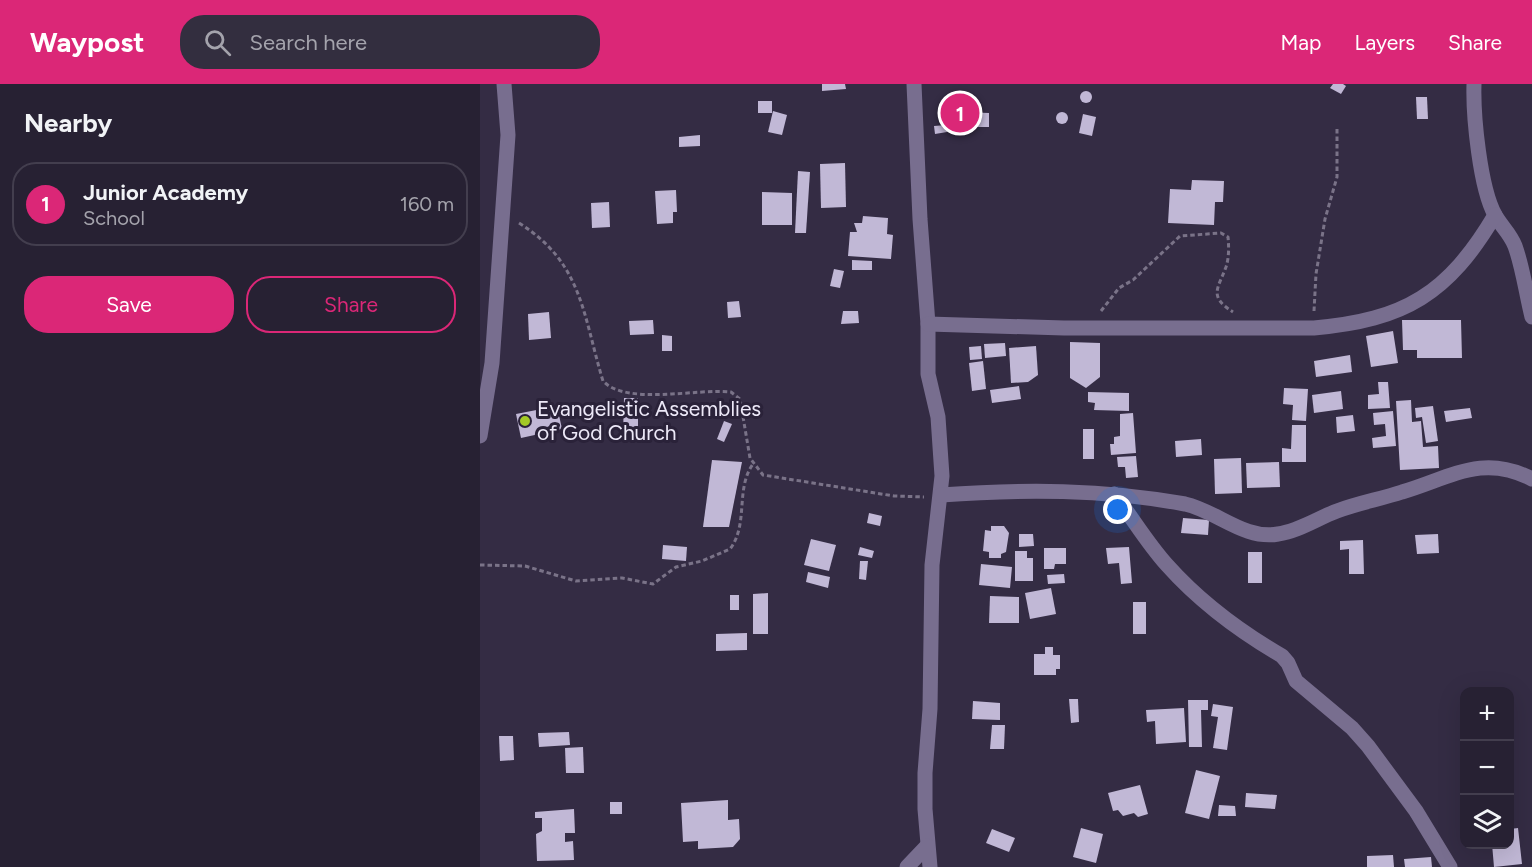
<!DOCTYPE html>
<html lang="en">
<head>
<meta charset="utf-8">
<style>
	body { margin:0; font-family:Figtree,sans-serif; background:#332e3f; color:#f1f3f6 }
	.controls { position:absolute; right:18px; bottom:18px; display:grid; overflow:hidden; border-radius:12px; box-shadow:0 6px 24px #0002 }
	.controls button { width:54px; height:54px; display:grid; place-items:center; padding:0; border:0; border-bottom:2px solid #433e4e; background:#272133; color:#f1f3f6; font:30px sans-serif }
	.you { position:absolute; left:638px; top:426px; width:21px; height:21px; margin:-15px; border:4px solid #fff; border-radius:50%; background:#1a73e8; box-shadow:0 0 0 9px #1a73e833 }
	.badge { display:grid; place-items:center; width:39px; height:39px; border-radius:50%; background:#db2777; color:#fff; font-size:20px; font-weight:700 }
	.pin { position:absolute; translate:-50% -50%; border:3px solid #fff; box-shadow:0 2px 6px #0006 }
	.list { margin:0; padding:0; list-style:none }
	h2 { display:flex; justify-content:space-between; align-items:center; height:78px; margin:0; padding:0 24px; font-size:26px }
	h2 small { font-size:20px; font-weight:400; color:#a4a3ac }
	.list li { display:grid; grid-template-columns:39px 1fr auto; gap:18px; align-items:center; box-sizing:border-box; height:84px; margin:0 12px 12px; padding:0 12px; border:2px solid #433e4e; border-radius:24px }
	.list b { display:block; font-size:22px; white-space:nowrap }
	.list p { margin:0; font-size:20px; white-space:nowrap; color:#a4a3ac }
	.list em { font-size:20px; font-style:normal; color:#a4a3ac }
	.actions { display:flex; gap:12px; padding:18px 24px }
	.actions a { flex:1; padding:14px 0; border:2px solid #db2777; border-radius:24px; text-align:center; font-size:21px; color:#db2777 }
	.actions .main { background:#db2777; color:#fff }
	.icon { flex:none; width:33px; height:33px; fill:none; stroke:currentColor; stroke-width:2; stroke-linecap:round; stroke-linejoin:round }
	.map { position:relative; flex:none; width:1052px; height:783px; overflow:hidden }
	header { display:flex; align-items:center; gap:36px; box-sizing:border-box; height:84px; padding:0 30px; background:#db2777; color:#fff }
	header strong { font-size:28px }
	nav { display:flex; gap:33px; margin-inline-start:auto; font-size:21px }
	.search { width:420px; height:54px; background:#332e3f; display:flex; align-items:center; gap:15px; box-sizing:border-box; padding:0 21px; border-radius:24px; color:#a4a3ac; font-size:22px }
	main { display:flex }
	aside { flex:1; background:#272133 }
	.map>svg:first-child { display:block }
	.building { fill:#c1b8d6 }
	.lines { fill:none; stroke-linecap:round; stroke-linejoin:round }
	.path { stroke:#7a7388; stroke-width:3; stroke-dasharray:4.5 3; stroke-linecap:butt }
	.minor { stroke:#786e8f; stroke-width:15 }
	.poi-dot { fill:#a3c926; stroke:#2a2239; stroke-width:2 }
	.labels { text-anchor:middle; stroke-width:6; stroke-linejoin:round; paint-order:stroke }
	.poi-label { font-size:21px; fill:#ede9f8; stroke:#2a2239; text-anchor:start }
</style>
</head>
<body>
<header>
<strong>Waypost</strong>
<div class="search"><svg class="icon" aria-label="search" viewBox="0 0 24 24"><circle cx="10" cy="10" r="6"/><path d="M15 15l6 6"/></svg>Search here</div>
<nav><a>Map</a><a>Layers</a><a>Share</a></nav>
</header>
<main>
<aside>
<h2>Nearby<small></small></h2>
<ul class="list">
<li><span class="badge">1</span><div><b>Junior Academy</b><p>School</p></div><em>160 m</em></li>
</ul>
<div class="actions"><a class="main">Save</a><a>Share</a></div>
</aside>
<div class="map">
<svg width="1052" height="783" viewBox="0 0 1052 783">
	<rect width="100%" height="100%" fill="#342c44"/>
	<g class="building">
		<path d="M342,0H365L366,5L342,7Z"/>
		<path d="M853,0H863L866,2L861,10L850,4Z"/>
		<circle cx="606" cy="13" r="6"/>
		<path d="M936,13H947L948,35H937Z"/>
		<rect x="278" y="17" width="14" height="12"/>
		<path d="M293,27L307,31L302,51L288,48Z"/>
		<path d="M481,28L509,29V43H481Z"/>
		<circle cx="582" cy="34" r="6"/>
		<path d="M603,30L616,33L612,52L599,49Z"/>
		<path d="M466,41L467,48L455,50L454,42Z"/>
		<path d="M220,51V62L199,63V53Z"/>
		<path d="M365,79L366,123L341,124L340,80Z"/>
		<path d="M318,87L330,88L326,149H315Z"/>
		<path d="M712,96L744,97L743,118H735L734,141L688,139L690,105L711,106Z"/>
		<path d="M196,106L197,128H193V139L177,140L175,107Z"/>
		<path d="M282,108L312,109V141H282Z"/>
		<path d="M129,118L130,143L112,144L111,119Z"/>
		<path d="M383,132L408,134L407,150L413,151L411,175L368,172L370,148H377L374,139H382Z"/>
		<path d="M372,176L392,177V186H372Z"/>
		<path d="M354,185L364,187L360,204L350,202Z"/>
		<path d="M259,217L261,233L248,234L247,218Z"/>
		<path d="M363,227H378L379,239L361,240Z"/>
		<path d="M69,228L71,254L49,256L48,230Z"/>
		<path d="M173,236L174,250L150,251L149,237Z"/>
		<path d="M922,236H981L982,274H937V266H923Z"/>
		<path d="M913,247L918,279L891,283L886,252Z"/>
		<path d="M182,251L192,252V267H182Z"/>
		<path d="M590,258L620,259V293L606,304L590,294Z"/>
		<path d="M525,259L526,272L505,274L504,260Z"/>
		<path d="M501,262L502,275L490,276L489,263Z"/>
		<path d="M556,262L558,291L548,298L531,299L529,264Z"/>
		<path d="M870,271L872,288L836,293L834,277Z"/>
		<path d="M503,277L506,305L492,307L489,279Z"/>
		<path d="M898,298H908L910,324L888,325V311L899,310Z"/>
		<path d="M539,302L541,315L512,319L510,306Z"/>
		<path d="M804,304L828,305L826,337L812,336L813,321L803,320Z"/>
		<path d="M861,307L863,325L834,329L832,311Z"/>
		<path d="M608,308L649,309V327L614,326L615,319L608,318Z"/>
		<path d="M144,314H158V351H143Z"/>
		<path d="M931,316L932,338L941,337L943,363L958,362L959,384L920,386L916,317Z"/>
		<path d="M77,322L82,345L41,354L36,330Z"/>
		<path d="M953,322L958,357L946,359L942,333L936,334L935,324Z"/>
		<path d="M990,324L992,334L966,338L964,327Z"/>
		<path d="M913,327L916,362L893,364L892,354L906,352L905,340L894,341L893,329Z"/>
		<path d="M653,329L656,369L631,371L630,360H634V353L640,352V330Z"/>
		<path d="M873,331L875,347L857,349L856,333Z"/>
		<path d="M244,337L252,340L244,358L237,355Z"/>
		<path d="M812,341H826V378H802V364L811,365Z"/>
		<rect x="603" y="345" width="11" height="30"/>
		<path d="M721,355L722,371L696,373L695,357Z"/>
		<path d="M656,372L658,393L646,394L645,383H638L637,373Z"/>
		<path d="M761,374L762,409L735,410L734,375Z"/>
		<path d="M232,376L262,378L249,443H223Z"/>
		<path d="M799,378L800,403L767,404L766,379Z"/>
		<path d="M389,429L402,432L400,442L387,439Z"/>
		<path d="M703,434L729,436L728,451L701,449Z"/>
		<path d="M511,442H524L529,449L526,468L521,470V474H509V468L503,467L505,446L511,447Z"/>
		<path d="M539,450H553L554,462L539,463Z"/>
		<path d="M958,450L959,469L937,470L935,451Z"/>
		<path d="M331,455L356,461L349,487L324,481Z"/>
		<path d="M883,456L884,490H869V465L860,466V457Z"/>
		<path d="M183,461L207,463L206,477L182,475Z"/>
		<path d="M380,463L394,467L392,474L378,471Z"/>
		<path d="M649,463L652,499L641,500L639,479L628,480L626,464Z"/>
		<path d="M564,464H586V480H575L574,485H564Z"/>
		<path d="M535,467H547V474H553V497H535Z"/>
		<rect x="768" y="468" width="14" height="31"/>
		<path d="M380,477H388L386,496L379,495Z"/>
		<path d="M501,480L532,483L530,504L499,501Z"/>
		<path d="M328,488L350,493L348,504L326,498Z"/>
		<path d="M584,490L585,499L568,500L567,491Z"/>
		<path d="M571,504L576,530L550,535L545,509Z"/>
		<path d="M288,509V550H273V510Z"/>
		<rect x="250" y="511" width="9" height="15"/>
		<path d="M510,512L539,513V539H509Z"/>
		<rect x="653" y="518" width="13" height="32"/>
		<path d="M267,549V566L236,567V550Z"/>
		<path d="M565,563H573V571H580V585H576V591H554V570H565Z"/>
		<path d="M589,615H598L599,638L591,639Z"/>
		<path d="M708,616H728V626H721L722,663H709Z"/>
		<path d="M493,617L520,619V636L492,635Z"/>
		<path d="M733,620L753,623L747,666L733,664L738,633L731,632Z"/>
		<path d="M704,624L706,658L676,660L675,637L667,638L666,626Z"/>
		<path d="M512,641H525L524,665H510Z"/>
		<path d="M89,648L90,661L59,663L58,649Z"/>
		<path d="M19,652H33L34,676L20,677Z"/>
		<path d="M103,663L104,689H86L85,664Z"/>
		<path d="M716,686L740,692L729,735L705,729Z"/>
		<path d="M660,701L668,730L658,733L654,729L643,732L638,726L633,727L628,709Z"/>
		<path d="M766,709L797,711L795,725L765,723Z"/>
		<path d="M248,716V736L259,735L260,755L253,763L218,765V757L203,758L201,719Z"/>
		<rect x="130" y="718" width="12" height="12"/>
		<path d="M739,721L755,722L756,732H738Z"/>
		<path d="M94,725L95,749H85V758L93,757L94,776L57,777L56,750L62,747V734H55V728Z"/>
		<path d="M601,744L623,750L616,779L593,773Z"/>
		<path d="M1038,744L1042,780L1014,783L1012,760H1030V745Z"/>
		<path d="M512,745L535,754L529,768L506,759Z"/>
		<path d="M913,771L914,783H887V772Z"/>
		<path d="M951,773L952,783H925L924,775Z"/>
	</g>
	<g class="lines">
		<g class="path">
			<path d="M39,139C103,179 103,232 123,297C146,322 219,304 251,308L260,315L270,374L283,391L414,412L444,413"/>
			<path d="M621,227L639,204L653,196L700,152L741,149L748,153C749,163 749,174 746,183C738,205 728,212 753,228"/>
			<path d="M834,227L836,190L845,135L857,93V44"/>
			<path d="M0,481L45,482L96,497L142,494L173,500L196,483L222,477L250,465C269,440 255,405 273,380"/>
		</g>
		<g class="minor">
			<path d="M434,0L440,135L448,240V290L458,333L462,392L452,481L450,625L445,689V725L450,783"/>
			<path d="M994,0C993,32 1000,104 1015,131C1021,142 1030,149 1035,162C1043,184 1046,209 1052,233"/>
			<path d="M448,240L584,244H834C925,236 968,210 1015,131"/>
			<path d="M0,352L12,279L28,51L24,0"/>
			<path d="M634,410C652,433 667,459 687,481C720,518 759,547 802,572L808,579L816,597L872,644L888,662L936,727L970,783"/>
			<path d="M461,411C543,405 623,405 705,420C737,427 764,456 798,450C819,447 838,434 857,427C878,419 901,415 922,408C970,394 1002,369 1052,395"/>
			<path d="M427,783L447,762"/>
		</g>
	</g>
	<circle class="poi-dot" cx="45" cy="337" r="6"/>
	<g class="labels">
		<g class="poi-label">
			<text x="57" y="332">Evangelistic Assemblies<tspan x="57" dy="24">of God Church</tspan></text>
		</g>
	</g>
</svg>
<div class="controls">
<button>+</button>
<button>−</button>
<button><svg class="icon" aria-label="layers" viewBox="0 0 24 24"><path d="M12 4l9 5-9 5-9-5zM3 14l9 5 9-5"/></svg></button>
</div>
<div class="you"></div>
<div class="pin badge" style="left:480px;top:29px">1</div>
</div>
</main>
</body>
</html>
